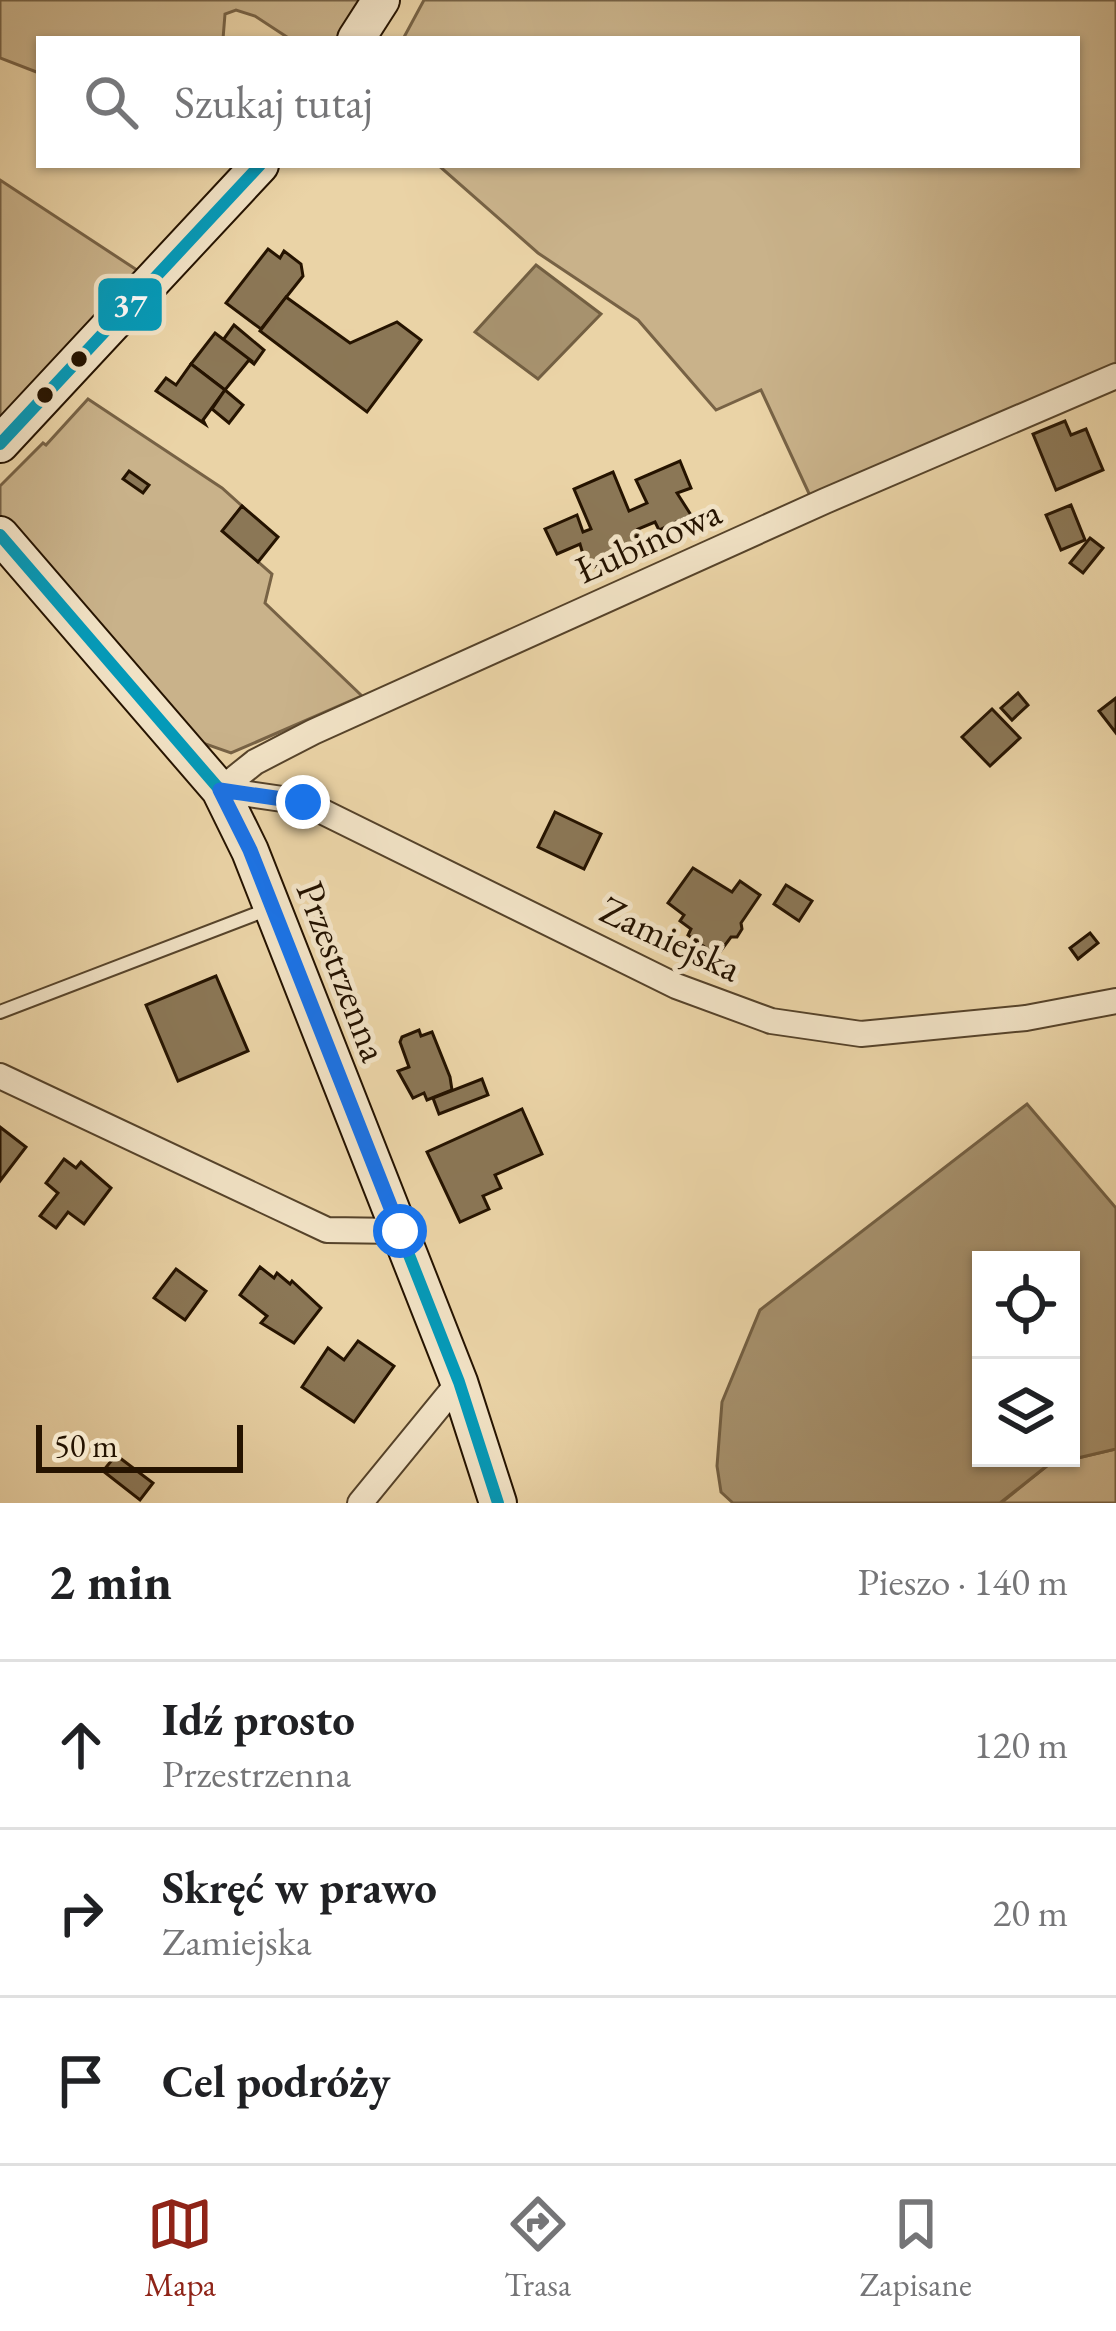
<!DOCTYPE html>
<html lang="pl">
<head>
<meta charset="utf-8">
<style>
	body { margin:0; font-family:"EB Garamond",serif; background:#f6f6f6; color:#202124 }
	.controls { position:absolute; right:36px; bottom:36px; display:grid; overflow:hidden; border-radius:0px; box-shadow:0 3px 9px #0004 }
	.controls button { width:108px; height:108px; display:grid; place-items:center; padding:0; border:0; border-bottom:3px solid #e0e0e0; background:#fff; color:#202124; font:60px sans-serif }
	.scale { position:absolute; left:36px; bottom:30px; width:207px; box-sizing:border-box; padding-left:12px; border:6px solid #251300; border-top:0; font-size:33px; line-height:42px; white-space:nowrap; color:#251300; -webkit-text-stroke:9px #f1e2c5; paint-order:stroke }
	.stop { position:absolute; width:36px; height:36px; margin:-27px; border:9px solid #1a73e8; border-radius:50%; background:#fff }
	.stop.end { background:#1a73e8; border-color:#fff; box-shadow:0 3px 12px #0008 }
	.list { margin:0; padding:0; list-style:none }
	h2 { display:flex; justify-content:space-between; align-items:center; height:156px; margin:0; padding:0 48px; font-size:51px }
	h2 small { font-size:39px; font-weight:400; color:#757577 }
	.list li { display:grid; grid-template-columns:78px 1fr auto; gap:36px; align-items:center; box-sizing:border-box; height:168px; padding:0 48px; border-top:3px solid #e0e0e0 }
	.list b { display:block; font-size:45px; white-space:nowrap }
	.list p { margin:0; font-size:39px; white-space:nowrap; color:#757577 }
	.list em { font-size:39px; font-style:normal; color:#757577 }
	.icon { flex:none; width:66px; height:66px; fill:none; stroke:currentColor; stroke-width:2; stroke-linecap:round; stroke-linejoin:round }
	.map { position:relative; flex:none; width:1116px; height:1503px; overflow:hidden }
	.search { position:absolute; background:#fff; box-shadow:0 3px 9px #0004; left:36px; right:36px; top:36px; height:132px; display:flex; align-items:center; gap:30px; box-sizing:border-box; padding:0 42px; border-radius:0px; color:#757577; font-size:45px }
	.sheet { height:660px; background:#fff }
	nav { display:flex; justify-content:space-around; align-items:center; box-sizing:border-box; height:168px; border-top:3px solid #e0e0e0; background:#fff; font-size:33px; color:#757577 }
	nav a { display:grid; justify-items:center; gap:6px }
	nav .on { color:#8f2418 }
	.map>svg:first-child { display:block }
	.green { fill:#c9b28a; stroke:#776245; stroke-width:3 }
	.water { fill:#a7926e; stroke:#735f42; stroke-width:3; fill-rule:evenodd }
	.building { fill:#8b7756; stroke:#251300; stroke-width:3 }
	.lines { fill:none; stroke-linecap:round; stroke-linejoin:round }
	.lane-casing { stroke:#56432a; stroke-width:16 }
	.street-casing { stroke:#56432a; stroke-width:28 }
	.secondary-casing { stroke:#251300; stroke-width:40 }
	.lane { stroke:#f1e2c5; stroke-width:12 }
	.street { stroke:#f1e2c5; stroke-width:24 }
	.secondary { stroke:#f1e2c5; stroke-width:36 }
	.bus-1-casing { stroke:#f1e2c5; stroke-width:21 }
	.bus-1 { stroke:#049ab9; stroke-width:12 }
	.route { stroke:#1a73e8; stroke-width:15 }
	.bus-dot { fill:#251300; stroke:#f1e2c5; stroke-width:4.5 }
	.labels { text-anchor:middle; stroke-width:10; stroke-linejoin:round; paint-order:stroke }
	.street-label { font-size:39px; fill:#251300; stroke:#f1e2c5 }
	.line-badge { stroke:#f1e2c5; stroke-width:4.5 }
	.badge-label { font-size:33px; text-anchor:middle; font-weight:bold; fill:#fff }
</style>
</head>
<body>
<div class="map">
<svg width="1116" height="1503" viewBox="0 0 1116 1503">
	<rect width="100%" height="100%" fill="#ead3a6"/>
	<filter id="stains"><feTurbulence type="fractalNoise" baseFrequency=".00167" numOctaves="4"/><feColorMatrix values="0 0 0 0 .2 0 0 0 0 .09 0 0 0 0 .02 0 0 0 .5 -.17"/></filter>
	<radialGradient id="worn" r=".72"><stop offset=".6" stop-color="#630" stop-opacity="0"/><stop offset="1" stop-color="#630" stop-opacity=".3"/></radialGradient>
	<g class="green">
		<path d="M0,0H365L339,39H290L255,16L236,10L225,14L223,39H39V73L0,58Z"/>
		<path d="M424,0H1116V369L812,500L761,390L716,410L638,320L538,253L438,165H1077V39H403Z"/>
		<path d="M0,180L140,272L0,423Z"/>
		<path d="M88,399L222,488L242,506L223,531L272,574L265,603L362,696L231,753L194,740L0,522V486L43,443L46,445Z"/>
		<path d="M1116,1449V1503H1001L1048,1465Z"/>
	</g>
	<g class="water">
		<path d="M536,265L601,314L538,379L475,332Z"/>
		<path d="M1027,1104L1116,1208V1449L1048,1465L1000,1503H733L721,1492L717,1466L722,1402L760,1310ZM981,1260H1071V1458H981Z"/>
	</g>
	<g class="building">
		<path d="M268,249L280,258L284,251L301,264L303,276L261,329L226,303Z"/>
		<path d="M286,297L350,343L397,322L421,340L367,412L260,331Z"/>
		<path d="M234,325L264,350L254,364L223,340Z"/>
		<path d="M215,333L253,362L249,360L225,390L191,364Z"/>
		<path d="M191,364L225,390L203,420L205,424L156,391L166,378L176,385Z"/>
		<path d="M225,390L243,405L229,423L212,409Z"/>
		<path d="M1065,421L1071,435L1086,429L1103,470L1056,490L1033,434Z"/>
		<path d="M680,461L691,488L677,493L691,515L659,530L655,522L638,529L644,545L583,572L587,568L580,544L557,554L545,529L577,515L583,532L591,529L574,489L613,472L629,511L647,503L636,480Z"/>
		<path d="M129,471L149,485L143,493L123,479Z"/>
		<path d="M1071,505L1085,540L1061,550L1046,515Z"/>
		<path d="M242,506L278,537L258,562L222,531Z"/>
		<path d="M1090,538L1103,548L1083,573L1070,563Z"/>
		<path d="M1018,693L1028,705L1012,720L1001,708Z"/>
		<path d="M1116,698V733L1099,711Z"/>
		<path d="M992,709L1020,738L990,766L962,737Z"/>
		<path d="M555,812L601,834L584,869L538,847Z"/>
		<path d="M693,868L732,892L740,881L760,895L741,923L742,929L737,937H731L717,956L688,935L691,929L680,921L684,915L668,903Z"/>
		<path d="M786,885L812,901L799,921L774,904Z"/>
		<path d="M1090,933L1098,943L1078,959L1070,948Z"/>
		<path d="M216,976L248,1051L178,1081L146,1005Z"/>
		<path d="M419,1030L421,1036L432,1032L450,1077L452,1090L427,1100L424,1093L413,1098L398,1071L409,1067L400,1042L402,1037Z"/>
		<path d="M482,1079L488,1095L439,1114L433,1098Z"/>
		<path d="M522,1109L542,1154L495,1175L501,1188L483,1196L489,1209L460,1222L427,1152Z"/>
		<path d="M0,1127L26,1147L0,1181Z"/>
		<path d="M64,1159L76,1168L81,1162L111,1188L84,1224L68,1212L56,1228L40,1216L58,1193L46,1183Z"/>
		<path d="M260,1267L274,1278L277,1273L290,1284L292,1281L321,1308L294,1343L261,1323L267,1316L240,1295Z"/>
		<path d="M176,1269L206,1291L185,1320L154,1298Z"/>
		<path d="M358,1341L394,1366L354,1422L302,1387L328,1348L344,1360Z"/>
		<path d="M116,1455L153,1483L140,1500L103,1471Z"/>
	</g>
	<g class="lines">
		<defs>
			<path id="lane" d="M0,1012L266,910"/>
			<g id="street">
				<path d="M220,790L255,762L313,732L825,501L1116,376"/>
				<path d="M220,790L303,802L676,986L771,1021L861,1034L1026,1018L1116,1001"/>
				<path d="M0,1076L327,1230L400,1231"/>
				<path d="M360,1503L459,1382"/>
			</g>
			<g id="secondary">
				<path d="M356,39L381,0"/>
				<path d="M0,444L260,165"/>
				<path d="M0,535L220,790L250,851L459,1382L498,1503"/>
			</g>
		</defs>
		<use href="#lane" class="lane-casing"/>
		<use href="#street" class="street-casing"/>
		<use href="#secondary" class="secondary-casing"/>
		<use href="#lane" class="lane"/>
		<use href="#street" class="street"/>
		<use href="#secondary" class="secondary"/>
		<defs>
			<g id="bus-1">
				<path d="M0,444L260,165"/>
				<path d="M0,535L220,790L250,851L459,1382L498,1503"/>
			</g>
		</defs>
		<use href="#bus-1" class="bus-1-casing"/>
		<use href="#bus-1" class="bus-1"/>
	</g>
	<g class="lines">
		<path class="route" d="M303,802L220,790L250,850L400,1231"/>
	</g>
	<g class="bus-dot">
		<circle cx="79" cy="359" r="10"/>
		<circle cx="45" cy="395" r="10"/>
	</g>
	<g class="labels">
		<g class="street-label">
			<text transform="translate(648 540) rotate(-24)" y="14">Łubinowa</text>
			<text transform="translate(671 938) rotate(25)" y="14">Zamiejska</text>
			<text transform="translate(343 971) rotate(69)" y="14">Przestrzenna</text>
		</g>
	</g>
	<rect class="line-badge" x="96" y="276" width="68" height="57" rx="12" fill="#049ab9"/>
	<g class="badge-label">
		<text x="130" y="316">37</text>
	</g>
	<rect width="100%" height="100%" filter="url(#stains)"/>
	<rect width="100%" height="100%" fill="url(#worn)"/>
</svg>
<div class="controls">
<button><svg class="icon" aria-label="locate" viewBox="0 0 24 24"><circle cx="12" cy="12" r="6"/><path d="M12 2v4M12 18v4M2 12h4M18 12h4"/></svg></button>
<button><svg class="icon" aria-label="layers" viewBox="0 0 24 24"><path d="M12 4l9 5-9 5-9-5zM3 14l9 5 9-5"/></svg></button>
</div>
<div class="scale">50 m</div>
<div class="stop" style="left:400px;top:1231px"></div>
<div class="stop end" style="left:303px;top:802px"></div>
<div class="search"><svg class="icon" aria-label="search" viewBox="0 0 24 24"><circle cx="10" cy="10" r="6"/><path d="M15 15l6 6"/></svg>Szukaj tutaj</div>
</div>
<section class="sheet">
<h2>2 min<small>Pieszo · 140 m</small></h2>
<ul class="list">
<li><svg class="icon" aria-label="ahead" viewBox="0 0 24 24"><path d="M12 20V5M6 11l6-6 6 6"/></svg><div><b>Idź prosto</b><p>Przestrzenna</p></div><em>120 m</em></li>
<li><svg class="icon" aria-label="right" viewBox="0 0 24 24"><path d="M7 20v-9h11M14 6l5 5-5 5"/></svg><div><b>Skręć w prawo</b><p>Zamiejska</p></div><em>20 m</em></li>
<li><svg class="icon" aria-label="arrive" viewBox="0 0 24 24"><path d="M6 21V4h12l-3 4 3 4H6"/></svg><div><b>Cel podróży</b></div></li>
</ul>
</section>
<nav>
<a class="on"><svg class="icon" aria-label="map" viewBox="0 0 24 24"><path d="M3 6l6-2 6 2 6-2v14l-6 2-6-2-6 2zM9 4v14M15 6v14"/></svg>Mapa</a>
<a><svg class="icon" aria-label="directions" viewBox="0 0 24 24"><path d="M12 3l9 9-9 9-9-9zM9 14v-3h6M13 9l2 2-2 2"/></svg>Trasa</a>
<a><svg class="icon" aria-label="saved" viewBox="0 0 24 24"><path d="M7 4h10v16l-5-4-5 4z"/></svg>Zapisane</a>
</nav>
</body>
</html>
